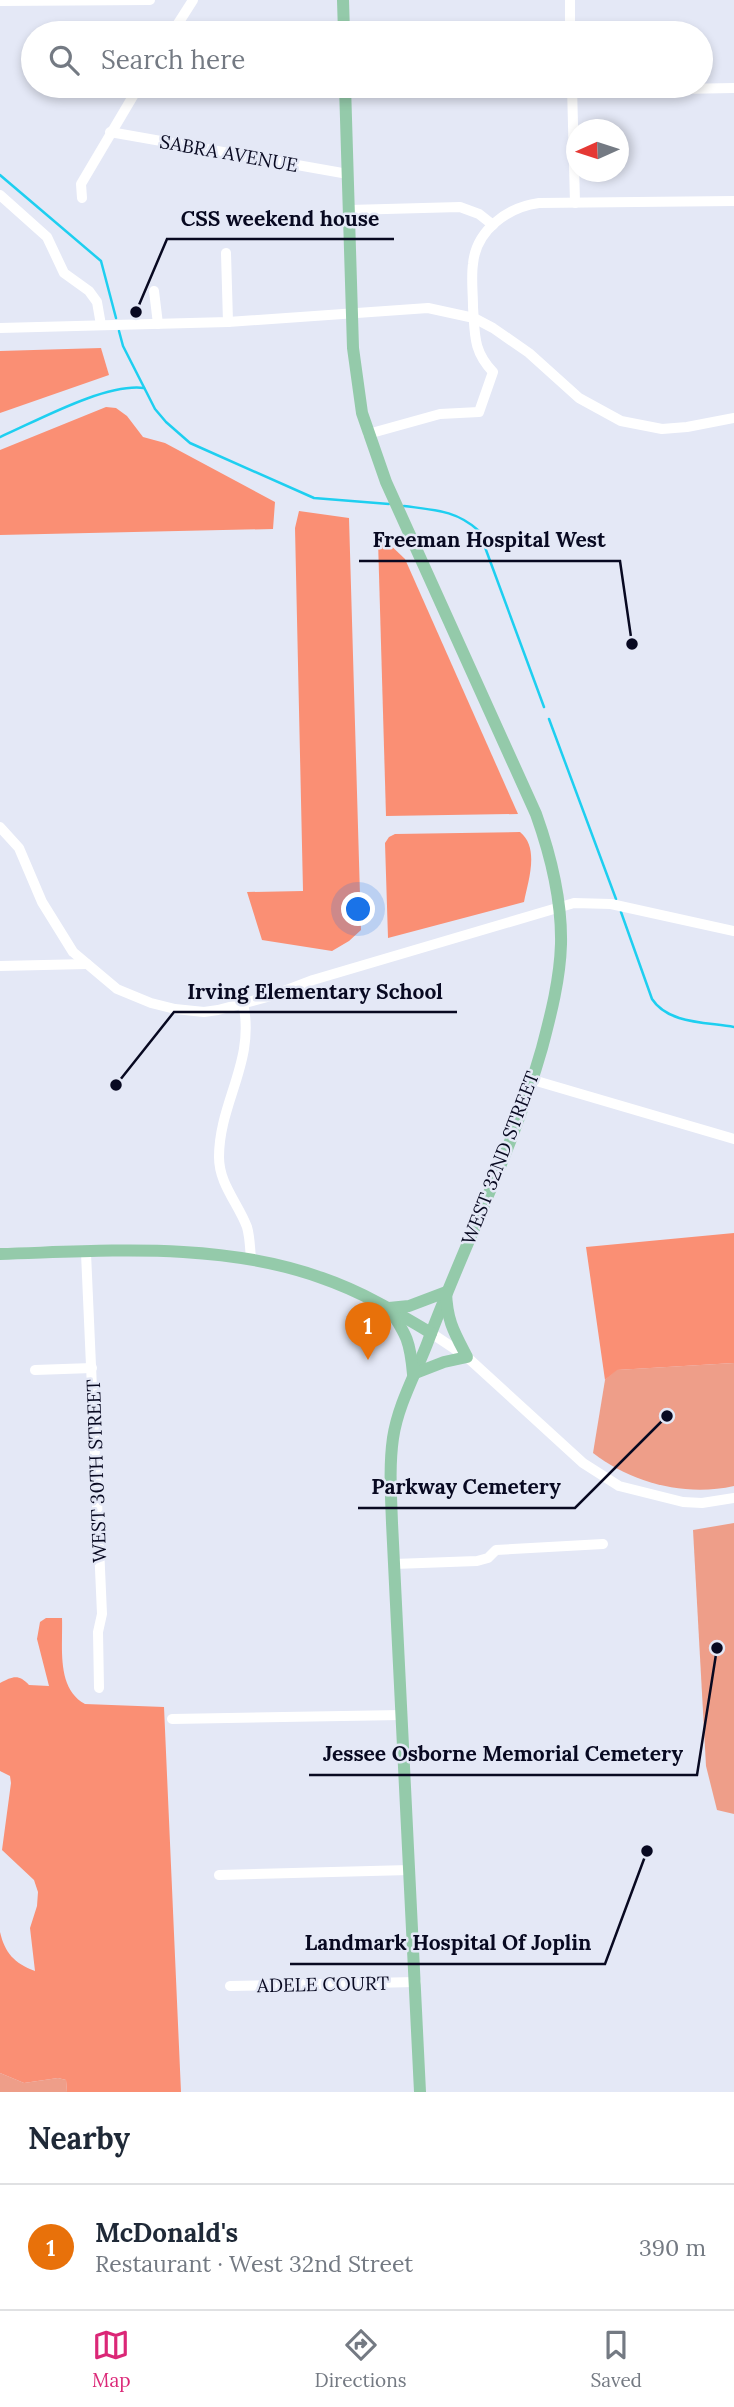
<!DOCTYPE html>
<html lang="en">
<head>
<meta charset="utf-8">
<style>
	body { margin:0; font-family:Lora,serif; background:#f6f6f7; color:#1f2937 }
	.compass { position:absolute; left:566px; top:119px; width:63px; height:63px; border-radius:50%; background:#fff; box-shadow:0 4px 10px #0003; rotate:267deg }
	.you { position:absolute; left:359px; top:910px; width:24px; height:24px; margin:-18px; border:5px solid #fff; border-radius:50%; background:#1a73e8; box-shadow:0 0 0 10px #1a73e833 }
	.badge { display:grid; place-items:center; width:46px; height:46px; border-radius:50%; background:#db2777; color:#fff; font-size:23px; font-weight:700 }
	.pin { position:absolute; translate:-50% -58px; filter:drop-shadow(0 2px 4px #0008) }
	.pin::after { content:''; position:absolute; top:37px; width:24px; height:21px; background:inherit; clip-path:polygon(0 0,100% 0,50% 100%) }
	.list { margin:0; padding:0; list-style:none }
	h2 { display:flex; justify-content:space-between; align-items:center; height:91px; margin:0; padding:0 28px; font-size:30px }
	h2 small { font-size:23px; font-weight:400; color:#747a83 }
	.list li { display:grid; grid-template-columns:46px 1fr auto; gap:21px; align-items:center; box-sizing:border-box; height:126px; padding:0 28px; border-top:2px solid #e0e1e3 }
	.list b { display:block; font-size:26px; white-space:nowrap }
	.list p { margin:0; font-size:23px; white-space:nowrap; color:#747a83 }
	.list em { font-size:23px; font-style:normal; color:#747a83 }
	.icon { flex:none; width:38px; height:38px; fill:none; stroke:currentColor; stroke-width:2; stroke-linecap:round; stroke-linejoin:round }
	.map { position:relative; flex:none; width:734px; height:2092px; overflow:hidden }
	.search { position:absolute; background:#fff; box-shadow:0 4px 10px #0003; left:21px; right:21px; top:21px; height:77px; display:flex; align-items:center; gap:18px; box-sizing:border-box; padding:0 24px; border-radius:38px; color:#747a83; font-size:26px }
	.sheet { height:217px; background:#fff }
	nav { display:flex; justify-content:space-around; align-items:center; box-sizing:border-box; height:98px; border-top:2px solid #e0e1e3; background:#fff; font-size:19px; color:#747a83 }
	nav a { display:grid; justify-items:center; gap:4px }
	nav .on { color:#db2777 }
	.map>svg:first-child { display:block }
	.green { fill:#ee9e89 }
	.forest { fill:#fa8f74 }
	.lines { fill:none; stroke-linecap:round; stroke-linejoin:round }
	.stream { stroke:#1ecff0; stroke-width:2.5 }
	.minor { stroke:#fff; stroke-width:10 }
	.major { stroke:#94caaa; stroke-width:12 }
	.labels { text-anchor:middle; stroke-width:5; stroke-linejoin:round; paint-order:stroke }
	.street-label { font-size:19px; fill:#080921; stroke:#e4e8f6 }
	.leader { fill:none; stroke:#080921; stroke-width:2.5 }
	.callout-dot { fill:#080921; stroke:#e4e8f6; stroke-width:2.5 }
	.callout-label { font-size:21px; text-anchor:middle; font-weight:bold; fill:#080921; stroke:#e4e8f6; stroke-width:5; stroke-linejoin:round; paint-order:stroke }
</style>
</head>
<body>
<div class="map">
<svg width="734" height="2092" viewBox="0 0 734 2092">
	<rect width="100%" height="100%" fill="#e4e8f6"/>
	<g class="green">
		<path d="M734,1363V1486C685,1497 632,1483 593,1453L605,1380L616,1370Z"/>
		<path d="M734,1523V1814L717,1810L706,1766L693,1530Z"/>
		<path d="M0,2073L24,2083L58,2078L66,2080L67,2092H0Z"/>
	</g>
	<g class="forest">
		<path d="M101,348L109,375L0,413V351Z"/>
		<path d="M106,407L116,408L127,416L143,437L165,443L275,502L273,529L0,535V450Z"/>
		<path d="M299,511L349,518L361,930L349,941L332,951L262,940L247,892L303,891L295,528Z"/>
		<path d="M383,538L405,559L518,814L386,816L378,540Z"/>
		<path d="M520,832C540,848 528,881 524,902L388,938L385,843L389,837L395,834Z"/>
		<path d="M734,1233V1363L617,1370L605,1380L586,1247Z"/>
		<path d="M46,1618H62C63,1647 56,1688 85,1704L164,1707L181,2092H67L66,2080L58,2078L24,2083L0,2073V1932C5,1953 14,1963 35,1971L30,1928L37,1906L38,1892L34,1880L2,1850L11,1783L10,1776L0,1771V1683C13,1676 19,1674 29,1685L49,1686L37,1639L40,1622Z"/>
	</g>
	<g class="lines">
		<g class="stream">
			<path d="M0,175L101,261L116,318"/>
			<path d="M119,331L123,346L155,409L166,422L190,443L314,498L389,504"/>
			<path d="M0,437C37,421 105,383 144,388"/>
			<path d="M404,506C434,510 456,510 479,531L544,707"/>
			<path d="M549,719L616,899"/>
			<path d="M621,912L652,999C668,1024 707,1022 734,1027"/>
		</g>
		<g class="minor">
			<path d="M570,0V33"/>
			<path d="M0,1L150,0"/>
			<path d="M172,33L193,0"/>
			<path d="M572,86L575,203"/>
			<path d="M572,91L734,88"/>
			<path d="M110,132L348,174"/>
			<path d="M0,195L47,237L64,273L89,291L97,302L101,325"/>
			<path d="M82,198L81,184L139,86"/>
			<path d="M349,210L460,207L479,214L493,225"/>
			<path d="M226,253L228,322"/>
			<path d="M154,291L158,324"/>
			<path d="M0,328L228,322L428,308L474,318L493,328L529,353L579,398L621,421L662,429L687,427L734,418"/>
			<path d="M368,434L440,414L479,412L493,372C473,351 475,335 473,307C473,293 471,278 473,264C476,230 508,207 539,203L734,201"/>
			<path d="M0,827L19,848L42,902L73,952L117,989L151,1003L175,1009L204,1012L218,1010L271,996L313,980L574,903L611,904L734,931"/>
			<path d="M0,966L87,964"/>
			<path d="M243,1003C256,1061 219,1102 219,1157C219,1184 238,1203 247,1227C250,1237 250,1249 251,1259"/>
			<path d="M533,1080L734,1139"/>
			<path d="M86,1253L102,1614L98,1632L99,1688"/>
			<path d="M431,1333L467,1357L583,1463L619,1486L683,1502L702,1503L734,1498"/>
			<path d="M35,1370L92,1368"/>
			<path d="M394,1564L477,1561L488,1558L496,1550L603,1544"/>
			<path d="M172,1719L402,1715"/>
			<path d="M219,1875L410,1870"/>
			<path d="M230,1986L416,1982"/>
		</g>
		<g class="major">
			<path d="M343,0L344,33"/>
			<path d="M345,86L353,348L362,413L386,482L536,814C551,856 562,899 561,944C560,979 551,1014 542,1048C513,1150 464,1244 427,1344C415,1375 398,1405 393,1438C389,1466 391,1495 392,1523L420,2092"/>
			<path d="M0,1254C107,1251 219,1241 322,1278C360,1291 396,1312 431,1333"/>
			<path d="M446,1292C447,1321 454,1332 467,1357L444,1362L413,1374C410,1341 407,1336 389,1308L409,1306Z"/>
		</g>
	</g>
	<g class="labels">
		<g class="street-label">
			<text transform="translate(229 153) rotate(10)" y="7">SABRA AVENUE</text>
			<text transform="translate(500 1158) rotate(-69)" y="7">WEST 32ND STREET</text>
			<text transform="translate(96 1471) rotate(-92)" y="7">WEST 30TH STREET</text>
			<text transform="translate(323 1984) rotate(-1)" y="7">ADELE COURT</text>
		</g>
	</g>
	<path class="leader" d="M136 312L167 239H394M632 644L620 561H359M116 1085L174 1012H457M667 1416L575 1508H358M717 1648L697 1775H309M647 1851L605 1964H290"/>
	<g class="callout-dot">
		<circle cx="136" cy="312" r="7"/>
		<circle cx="632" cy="644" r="7"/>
		<circle cx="116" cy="1085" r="7"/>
		<circle cx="667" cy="1416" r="7"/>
		<circle cx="717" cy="1648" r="7"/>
		<circle cx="647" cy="1851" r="7"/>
	</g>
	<g class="callout-label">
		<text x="280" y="226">CSS weekend house</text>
		<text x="489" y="547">Freeman Hospital West</text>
		<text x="315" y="999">Irving Elementary School</text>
		<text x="466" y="1494">Parkway Cemetery</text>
		<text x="503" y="1761">Jessee Osborne Memorial Cemetery</text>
		<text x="448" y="1950">Landmark Hospital Of Joplin</text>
	</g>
</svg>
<svg class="compass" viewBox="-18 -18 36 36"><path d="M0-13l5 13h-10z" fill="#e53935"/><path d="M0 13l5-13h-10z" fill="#747a83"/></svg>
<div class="you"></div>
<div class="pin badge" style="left:368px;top:1360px;background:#e8710a">1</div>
<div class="search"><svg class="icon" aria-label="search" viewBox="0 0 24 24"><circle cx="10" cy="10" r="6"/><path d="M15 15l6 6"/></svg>Search here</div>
</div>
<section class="sheet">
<h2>Nearby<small></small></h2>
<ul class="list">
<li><span class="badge" style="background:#e8710a">1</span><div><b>McDonald's</b><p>Restaurant · West 32nd Street</p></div><em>390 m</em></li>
</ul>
</section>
<nav>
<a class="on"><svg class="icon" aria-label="map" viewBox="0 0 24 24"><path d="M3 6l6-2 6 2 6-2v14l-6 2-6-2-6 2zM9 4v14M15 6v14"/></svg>Map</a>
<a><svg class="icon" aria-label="directions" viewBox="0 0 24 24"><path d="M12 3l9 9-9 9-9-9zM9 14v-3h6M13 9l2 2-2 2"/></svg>Directions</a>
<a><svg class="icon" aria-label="saved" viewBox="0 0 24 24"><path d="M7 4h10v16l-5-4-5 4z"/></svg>Saved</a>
</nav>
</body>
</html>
